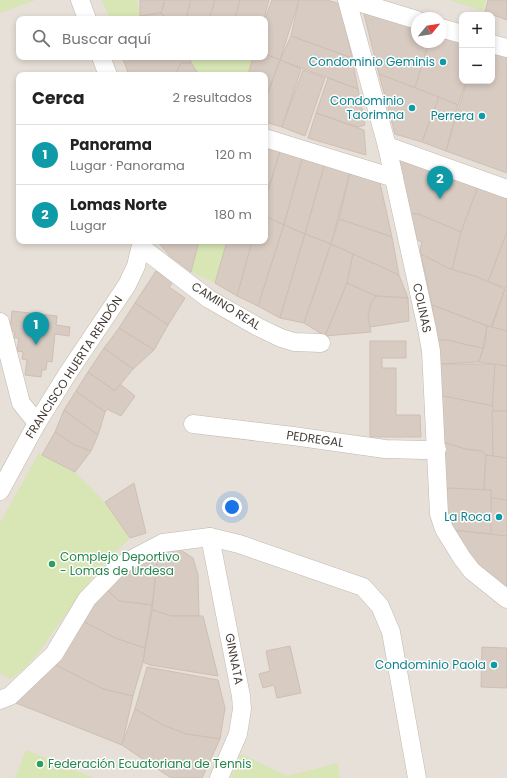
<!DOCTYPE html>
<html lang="es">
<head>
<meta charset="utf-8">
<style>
	body { margin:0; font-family:Poppins,sans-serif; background:#f2f2f2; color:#222 }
	.controls { position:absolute; right:12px; top:12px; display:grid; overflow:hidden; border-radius:8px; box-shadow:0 2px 6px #0003 }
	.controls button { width:36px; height:36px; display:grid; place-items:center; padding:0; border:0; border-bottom:1px solid #e0e0e0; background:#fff; color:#222; font:20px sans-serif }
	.compass { position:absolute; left:411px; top:12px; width:36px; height:36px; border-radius:50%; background:#fff; box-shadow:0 2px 6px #0003; rotate:60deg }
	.you { position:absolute; left:232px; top:507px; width:14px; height:14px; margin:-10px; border:3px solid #fff; border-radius:50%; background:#1a73e8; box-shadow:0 0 0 6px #1a73e833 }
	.badge { display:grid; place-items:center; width:26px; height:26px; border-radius:50%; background:#7c3aed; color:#fff; font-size:13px; font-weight:700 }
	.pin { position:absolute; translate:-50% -33px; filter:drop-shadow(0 1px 2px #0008) }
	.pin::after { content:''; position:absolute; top:21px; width:14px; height:12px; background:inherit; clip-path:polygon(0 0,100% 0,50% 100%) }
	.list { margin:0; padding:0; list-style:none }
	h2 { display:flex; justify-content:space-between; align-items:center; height:52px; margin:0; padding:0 16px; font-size:17px }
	h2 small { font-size:13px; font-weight:400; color:#767676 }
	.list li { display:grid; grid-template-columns:26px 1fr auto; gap:12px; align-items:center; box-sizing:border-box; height:60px; padding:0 16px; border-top:1px solid #e0e0e0 }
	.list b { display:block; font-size:15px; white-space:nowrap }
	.list p { margin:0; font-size:13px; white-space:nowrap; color:#767676 }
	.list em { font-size:13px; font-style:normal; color:#767676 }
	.icon { flex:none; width:22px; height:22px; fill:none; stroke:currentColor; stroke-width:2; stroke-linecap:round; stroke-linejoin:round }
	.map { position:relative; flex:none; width:507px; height:778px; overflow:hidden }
	.search { position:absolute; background:#fff; box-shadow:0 2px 6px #0003; left:16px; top:16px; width:252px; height:44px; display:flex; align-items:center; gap:10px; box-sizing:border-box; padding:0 14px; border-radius:8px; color:#767676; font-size:15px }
	.panel { position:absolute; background:#fff; box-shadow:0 2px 6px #0003; left:16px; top:72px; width:252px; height:172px; border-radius:8px }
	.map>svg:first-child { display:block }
	.residential { fill:#e7e0d8; fill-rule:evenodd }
	.green { fill:#d8e5b5 }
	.building { fill:#d8cbc2; stroke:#cfbfb3 }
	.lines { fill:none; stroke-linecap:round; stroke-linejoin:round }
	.minor-casing { stroke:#c2b8af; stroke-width:19 }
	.minor { stroke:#fff; stroke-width:18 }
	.culture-dot { fill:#0f9aa8; stroke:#fff; stroke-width:1.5 }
	.leisure-dot { fill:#2e9e5b; stroke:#fff; stroke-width:1.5 }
	.labels { text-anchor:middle; stroke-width:3; stroke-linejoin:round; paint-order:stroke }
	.culture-label { font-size:12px; fill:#0d838f; stroke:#fff; text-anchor:end }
	.street-label { font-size:12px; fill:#473e38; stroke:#fff }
	.leisure-label { font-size:12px; fill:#27864d; stroke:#fff; text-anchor:start }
</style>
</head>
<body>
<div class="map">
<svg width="507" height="778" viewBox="0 0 507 778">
	<rect width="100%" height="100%" fill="#f4efe9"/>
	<path class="residential" d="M0,0H507V778H0ZM462,15H492V81H462ZM417,18H441V42H417ZM19,19H265V57H19ZM19,75H265V241H19Z"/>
	<g class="green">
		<path d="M0,0H36L0,13Z"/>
		<path d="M102,0H137L140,16L134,19H110Z"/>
		<path d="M449,0H486L483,11Z"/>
		<path d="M191,57H253L248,75H199L191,63Z"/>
		<path d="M199,241H228L215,283L191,272Z"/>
		<path d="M39,453L75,472L111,508L130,538L109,558L97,571L39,652C30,663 22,671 10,679L0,673V523Z"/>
		<path d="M26,750L94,778H15Z"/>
		<path d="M241,754L287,776L338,763L340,778H231Z"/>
	</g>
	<g class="building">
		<path d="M140,0H165L161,13L140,16Z"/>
		<path d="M165,0H191L186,19H168L161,13Z"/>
		<path d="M191,0H215L209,19H186Z"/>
		<path d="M215,0H240L235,19H209Z"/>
		<path d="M240,0H269L264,19H235Z"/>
		<path d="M272,0H299L280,60L265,54V19Z"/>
		<path d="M299,0H327L340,4L352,58L291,36Z"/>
		<path d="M488,0H507V20L485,12Z"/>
		<path d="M367,9L417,25V42H429L415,88L379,74L364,14Z"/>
		<path d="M161,13L166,19H134L140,16Z"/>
		<path d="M441,32L462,39V81H466L458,105L415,88L429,42H441Z"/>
		<path d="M291,36L352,58L358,89L280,60Z"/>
		<path d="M492,49L507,55V173L446,151L467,81H492Z"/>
		<path d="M265,54L280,60L265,101V75H248L253,57H265Z"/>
		<path d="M131,57H190L191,63H181L175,75H129L123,59Z"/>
		<path d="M280,60L301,69L282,127L265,122V101Z"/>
		<path d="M181,63H191L199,75H175Z"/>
		<path d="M303,70L325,78L305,136L282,127Z"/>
		<path d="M379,74L439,97L422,142L395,134Z"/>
		<path d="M328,78L358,89L365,125L358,127L316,113Z"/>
		<path d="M439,97L458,105L446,151L422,142Z"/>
		<path d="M316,113L364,130L366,155L308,138Z"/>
		<path d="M265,144L281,148L265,199Z"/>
		<path d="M281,148L303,156L284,225L265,216V202Z"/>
		<path d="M303,156L325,163L305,234L284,225Z"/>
		<path d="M397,156L479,184L461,232L418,214H410Z"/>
		<path d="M325,163L350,172L331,244L305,234Z"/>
		<path d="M350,172L380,183L392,237L339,219Z"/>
		<path d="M479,184L507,197V232L488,282L475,276L452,270L461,232Z"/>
		<path d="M410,214H418L461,232L452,270L421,254L420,249L422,242L414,238L416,231L409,227Z"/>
		<path d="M265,216L284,225L258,306L237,296L252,241H265Z"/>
		<path d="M339,219L392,237L399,275L331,244Z"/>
		<path d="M284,225L305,234L280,318L258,306Z"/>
		<path d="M507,232V288L488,282Z"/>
		<path d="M305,234L331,244L304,323L280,318Z"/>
		<path d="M157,241H199L191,272L170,256Z"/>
		<path d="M227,241H252L237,296L215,283Z"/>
		<path d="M331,244L353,254L347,283L325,336L304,323Z"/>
		<path d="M353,254L399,275L408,298L376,296L347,283Z"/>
		<path d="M421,254L450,269L475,276L505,289L491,327L432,305Z"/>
		<path d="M156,271L173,282L169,287L185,298L168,325L135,303Z"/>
		<path d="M347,283L376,296L371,303L369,322L371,332L325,336Z"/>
		<path d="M505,289H507V331L492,327Z"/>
		<path d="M376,296L408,298L409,321L370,327L368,318L371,303Z"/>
		<path d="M135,303L168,325L154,350L119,328Z"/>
		<path d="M432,305L487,326L483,348L467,345L448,340H437Z"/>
		<path d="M12,311L57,316L56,325L70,327L69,336L55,334L52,362L47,361L46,370H42L41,377L25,375L27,360L22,359L23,352L17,351L19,338H14L15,332L10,331Z"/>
		<path d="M487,326L507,331V366L479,362L485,343Z"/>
		<path d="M119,328L154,350L133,369L104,348Z"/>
		<path d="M437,340H448L467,345L483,348L479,362L437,364Z"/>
		<path d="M370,341H406V358H382V368H396V415H420L421,437H370Z"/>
		<path d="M104,348L133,369L115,391L88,372Z"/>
		<path d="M437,364H495L493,406L438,395Z"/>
		<path d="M495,364L507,366V411H492Z"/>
		<path d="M88,372L115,391L120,384L135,396L121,416L107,409L105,412L76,391Z"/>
		<path d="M76,391L105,412L98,435L64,410Z"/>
		<path d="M438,395L493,406V456L486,455L482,451L465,449L440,441Z"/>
		<path d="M64,410L98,435L91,451L74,445L55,432Z"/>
		<path d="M492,411H507V458L493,456Z"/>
		<path d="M55,432L74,445L91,451L75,472L42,455Z"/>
		<path d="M440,441L465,449L482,451L486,455L484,490L443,489Z"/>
		<path d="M486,455L507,458V500L491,498V490H484Z"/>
		<path d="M134,483L146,533L130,538L105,502Z"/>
		<path d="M448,488L491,490L492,534L452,530L444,510V493Z"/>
		<path d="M491,498L507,500V536L491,535Z"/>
		<path d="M452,530L507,536V574L506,588L473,564Z"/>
		<path d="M179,549L193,558L198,575L199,616H171L152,610L158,553Z"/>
		<path d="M149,553H158L152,605L119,601L105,588Z"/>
		<path d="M105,588L119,601L152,605L145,648L115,638L81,620Z"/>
		<path d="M152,610L171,616H203L218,676L150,665L143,662Z"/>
		<path d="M81,620L115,638L145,648L143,662L133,696L103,689L52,663Z"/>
		<path d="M290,646L301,693L277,698L274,685L263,688L259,674L270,671L266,651Z"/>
		<path d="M482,647L507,648V688L481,687Z"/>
		<path d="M52,663L103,689L133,696L122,745L16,703Z"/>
		<path d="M147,667L218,680L225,708L220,739L186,734L163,725L135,709Z"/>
		<path d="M135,709L163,725L186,734L220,739L202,778H171L122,745Z"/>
	</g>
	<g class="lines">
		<defs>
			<g id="minor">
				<path d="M80,0L87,19"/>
				<path d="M347,0L387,146L427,329L431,351L439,514L444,529L462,558L472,571L507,599"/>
				<path d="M351,0L417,20"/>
				<path d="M441,28L462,34"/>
				<path d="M492,44L507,48"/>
				<path d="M101,57L108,75"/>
				<path d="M265,138L394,178"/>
				<path d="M387,146L507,189"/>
				<path d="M141,247L209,299L258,327L281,338L294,342L321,343"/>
				<path d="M0,322L21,403L37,423"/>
				<path d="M193,424L293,436L385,449L424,450L437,449"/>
				<path d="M0,491L37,423L68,373L127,285L136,266L142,241"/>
				<path d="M210,537L241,696L242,709L238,734L219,778"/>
				<path d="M0,700L10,696L54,654L87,599L119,566L163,543L210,537L239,544L363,587L380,606L391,632L417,778"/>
			</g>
		</defs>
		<use href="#minor" class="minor-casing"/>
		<use href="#minor" class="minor"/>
	</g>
	<g class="culture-dot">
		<circle cx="443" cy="62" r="4"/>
		<circle cx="412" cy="108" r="4"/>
		<circle cx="482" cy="116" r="4"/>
		<circle cx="499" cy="517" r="4"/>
		<circle cx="494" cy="665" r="4"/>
	</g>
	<g class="leisure-dot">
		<circle cx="52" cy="564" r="4"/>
		<circle cx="40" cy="764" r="4"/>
	</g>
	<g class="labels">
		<g class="culture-label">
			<text x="435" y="66">Condominio Geminis</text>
			<text x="404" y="105">Condominio<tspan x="404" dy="14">Taorimna</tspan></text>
			<text x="474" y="120">Perrera</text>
			<text x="491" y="521">La Roca</text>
			<text x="486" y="669">Condominio Paola</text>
		</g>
		<g class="street-label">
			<text transform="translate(226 306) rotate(32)" y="4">CAMINO REAL</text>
			<text transform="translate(422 308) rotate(78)" y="4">COLINAS</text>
			<text transform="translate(74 367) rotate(-57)" y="4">FRANCISCO HUERTA RENDÓN</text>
			<text transform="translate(315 439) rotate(8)" y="4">PEDREGAL</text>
			<text transform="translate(234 659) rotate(79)" y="4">GINNATA</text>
		</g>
		<g class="leisure-label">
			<text x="60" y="561">Complejo Deportivo<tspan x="60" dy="14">- Lomas de Urdesa</tspan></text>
			<text x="48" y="768">Federación Ecuatoriana de Tennis</text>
		</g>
	</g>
</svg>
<div class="controls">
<button>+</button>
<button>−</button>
</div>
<svg class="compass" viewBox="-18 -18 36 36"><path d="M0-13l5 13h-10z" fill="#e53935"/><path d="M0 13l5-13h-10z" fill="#767676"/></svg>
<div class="you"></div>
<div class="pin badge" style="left:36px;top:345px;background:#0f9aa8">1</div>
<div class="pin badge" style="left:440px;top:199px;background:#0f9aa8">2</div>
<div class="search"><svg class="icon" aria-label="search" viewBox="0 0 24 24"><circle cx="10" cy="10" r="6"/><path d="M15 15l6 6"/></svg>Buscar aquí</div>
<section class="panel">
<h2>Cerca<small>2 resultados</small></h2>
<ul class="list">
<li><span class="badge" style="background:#0f9aa8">1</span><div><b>Panorama</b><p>Lugar · Panorama</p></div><em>120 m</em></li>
<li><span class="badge" style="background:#0f9aa8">2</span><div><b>Lomas Norte</b><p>Lugar</p></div><em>180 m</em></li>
</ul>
</section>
</div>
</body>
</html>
